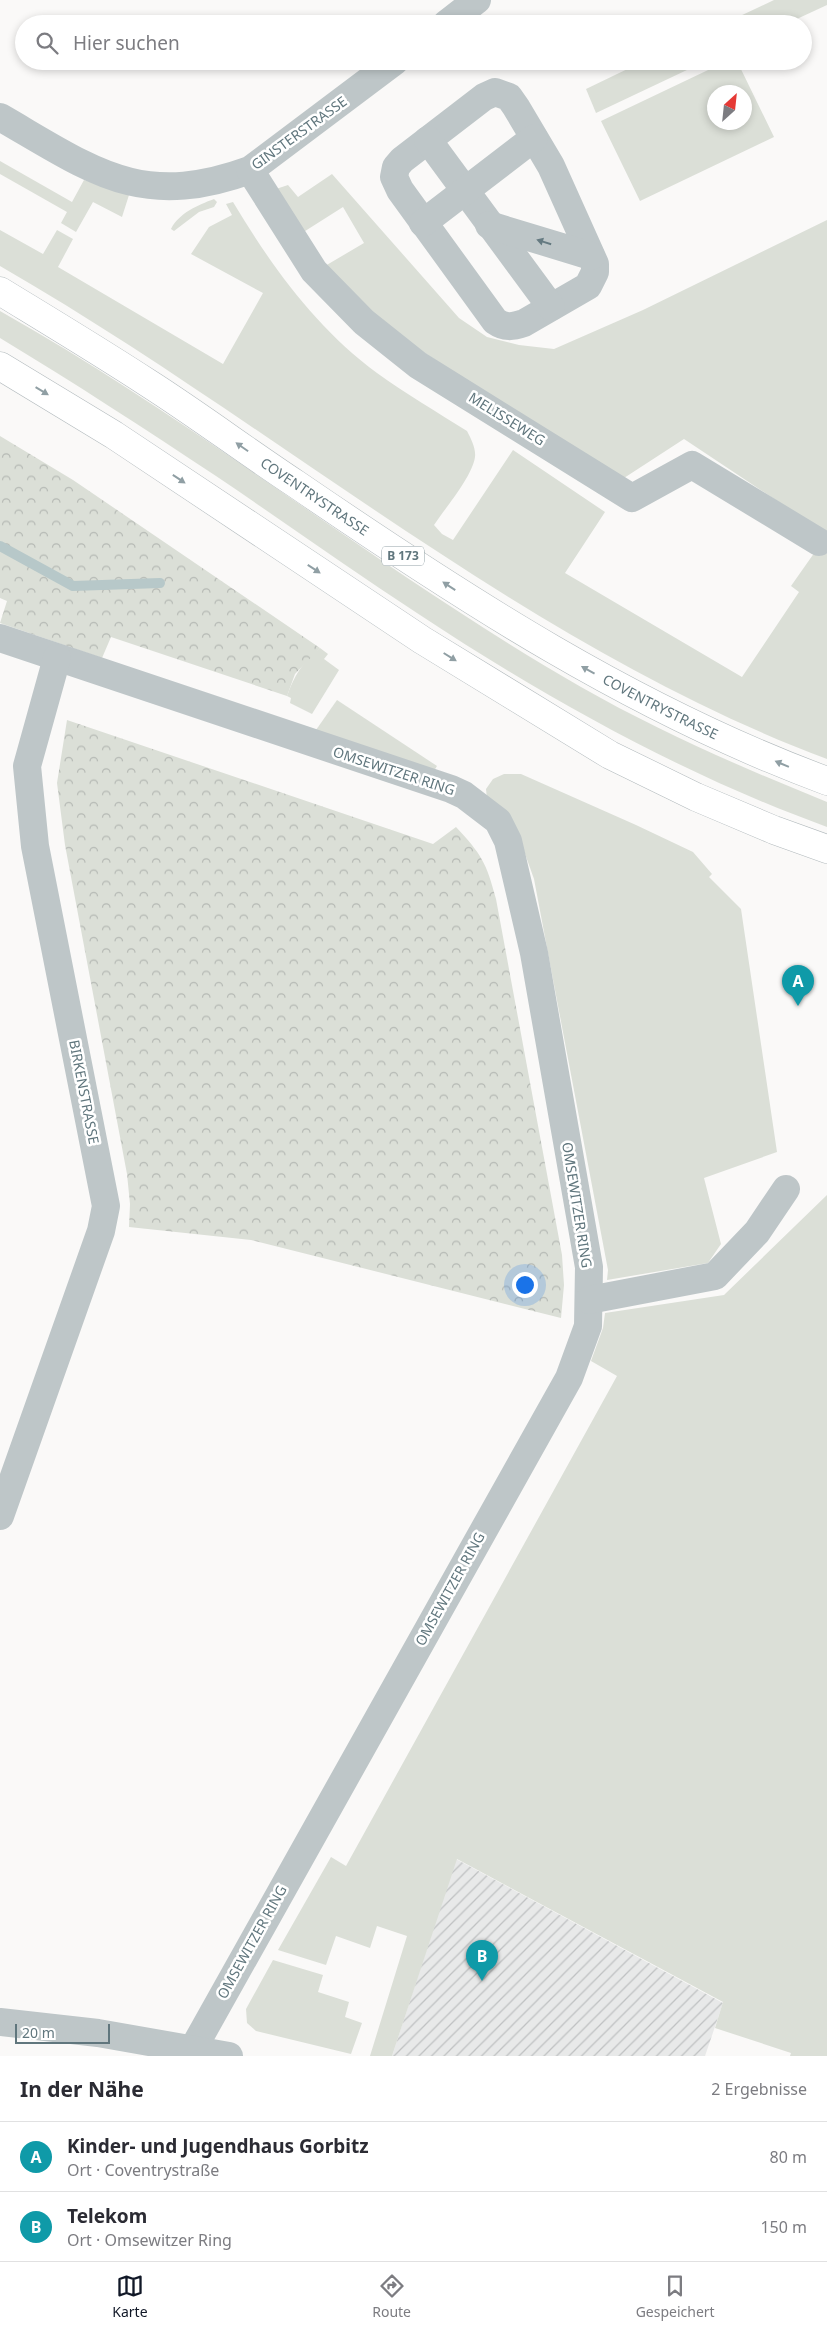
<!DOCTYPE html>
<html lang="de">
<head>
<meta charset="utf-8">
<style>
	body { margin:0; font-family:"Noto Sans",sans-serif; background:#f2f2f3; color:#2b2b33 }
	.compass { position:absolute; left:707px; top:85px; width:45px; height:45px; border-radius:50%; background:#fff; box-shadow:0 2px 8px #0003; rotate:27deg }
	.scale { position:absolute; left:15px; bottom:12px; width:95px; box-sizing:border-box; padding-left:5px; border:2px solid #60767d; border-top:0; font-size:14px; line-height:18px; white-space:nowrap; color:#60767d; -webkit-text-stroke:4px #fff; paint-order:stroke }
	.you { position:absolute; left:524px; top:1284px; width:18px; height:18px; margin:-12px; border:4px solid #fff; border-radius:50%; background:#1a73e8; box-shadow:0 0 0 8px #1a73e833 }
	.badge { display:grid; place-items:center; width:32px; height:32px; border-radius:50%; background:#111827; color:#fff; font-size:16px; font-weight:700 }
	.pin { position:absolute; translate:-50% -41px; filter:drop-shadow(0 1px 2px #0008) }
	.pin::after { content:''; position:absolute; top:26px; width:18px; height:15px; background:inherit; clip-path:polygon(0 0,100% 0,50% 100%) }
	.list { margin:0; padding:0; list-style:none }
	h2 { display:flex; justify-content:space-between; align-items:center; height:65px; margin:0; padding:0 20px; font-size:21px }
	h2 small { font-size:16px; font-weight:400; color:#7c7c81 }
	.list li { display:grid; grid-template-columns:32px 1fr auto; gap:15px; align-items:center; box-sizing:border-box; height:70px; padding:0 20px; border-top:1px solid #e1e1e2 }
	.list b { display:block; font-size:19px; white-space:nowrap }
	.list p { margin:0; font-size:16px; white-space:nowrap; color:#7c7c81 }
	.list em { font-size:16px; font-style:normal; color:#7c7c81 }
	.icon { flex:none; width:28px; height:28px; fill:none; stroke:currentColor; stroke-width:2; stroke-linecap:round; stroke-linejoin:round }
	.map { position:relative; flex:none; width:827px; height:2056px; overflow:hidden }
	.search { position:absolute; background:#fff; box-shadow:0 2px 8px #0003; left:15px; right:15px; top:15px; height:55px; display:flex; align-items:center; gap:12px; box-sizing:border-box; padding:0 18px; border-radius:28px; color:#7c7c81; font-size:19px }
	.sheet { height:205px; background:#fff }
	nav { display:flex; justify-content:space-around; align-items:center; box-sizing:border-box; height:70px; border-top:1px solid #e1e1e2; background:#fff; font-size:14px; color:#7c7c81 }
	nav a { display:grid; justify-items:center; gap:2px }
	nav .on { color:#111827 }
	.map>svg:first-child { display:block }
	.industrial { fill:url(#industrial-furrows) }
	.green { fill:#dbdfd7; fill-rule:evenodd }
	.park { fill:url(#park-crowns) }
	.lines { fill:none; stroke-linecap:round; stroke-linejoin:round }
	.stream { stroke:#b7c8c9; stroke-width:10 }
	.major-casing { stroke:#b2babd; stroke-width:29 }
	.minor { stroke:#bec6c8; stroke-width:28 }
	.major { stroke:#fff; stroke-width:28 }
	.oneway { fill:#657a81 }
	.oneway2 { fill:#909fa4 }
	.labels { text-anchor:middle; stroke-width:5; stroke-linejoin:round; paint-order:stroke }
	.shield { fill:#fff; stroke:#909fa4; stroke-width:1 }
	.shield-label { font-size:12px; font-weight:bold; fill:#60767d }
	.street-label { font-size:14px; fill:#60767d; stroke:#fff }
</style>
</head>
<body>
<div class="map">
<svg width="827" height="2056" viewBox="0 0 827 2056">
	<defs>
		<pattern id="industrial-furrows" width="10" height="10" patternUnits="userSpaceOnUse" patternTransform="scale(1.25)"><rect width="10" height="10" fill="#e8e9e9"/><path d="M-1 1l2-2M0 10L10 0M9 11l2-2" fill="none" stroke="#bfc1c2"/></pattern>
		<pattern id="park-crowns" width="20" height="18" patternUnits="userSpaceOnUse" patternTransform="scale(1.25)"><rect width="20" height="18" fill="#dbdfd7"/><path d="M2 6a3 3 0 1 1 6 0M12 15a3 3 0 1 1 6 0" fill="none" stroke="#b5b9b4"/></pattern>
	</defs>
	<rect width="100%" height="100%" fill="#faf9f8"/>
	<path class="industrial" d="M456,1859L723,2003L705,2056H392Z"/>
	<g class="green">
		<path d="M774,0H827V5L786,24H723Z"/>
		<path d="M644,61H706L596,113L586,89Z"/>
		<path d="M727,61H737L774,137L640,201L601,121ZM714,92H744V122H714Z"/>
		<path d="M0,161L72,202L84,180L129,195L122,217L93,202L76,232L61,223L67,212L0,174Z"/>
		<path d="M332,174L459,318L487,337L519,345L554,349L643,310L827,220V534L684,439L624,478L542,429L397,335L325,266L364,243L343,207L302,233L273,190L288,185L298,197Z"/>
		<path d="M214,199L217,202L214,207L199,212L174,231L171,229C179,213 198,205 214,199Z"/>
		<path d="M233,202C272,267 316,328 377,373C406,394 437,412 467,431C471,439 476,448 475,457C472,477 446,507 434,525L442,534L453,540L513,450L605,512L565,573L742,677L799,592L791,586L817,549L827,554V759C524,645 278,426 0,266V230L43,254L57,230L73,239L58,267L223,364L263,293L191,254L209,227L232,215L226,204Z"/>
		<path d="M0,311C201,424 381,572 581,687C660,732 743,768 827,802V827C684,775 547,699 420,615C351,570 284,522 216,476C145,429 73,382 0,338Z"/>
		<path d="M320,648L328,654L324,659L339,670L312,714L290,703L291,698L287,696C294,676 303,661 320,648Z"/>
		<path d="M337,700L437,766L434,771L316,730Z"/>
		<path d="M504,774H521L636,825L693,852L712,874L709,877L741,909L777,1152L704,1178L721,1244L708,1263L607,1280L608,1270L534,879L519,837L487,799L486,789L493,779Z"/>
		<path d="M827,1195V2056H790L791,2053L715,2028L723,2002L457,1859L392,2056H370L407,1936L377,1926L370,1948L336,1936L326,1965L278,1950L331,1857L346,1866L617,1376L591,1361L603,1328L605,1313L724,1295Z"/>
		<path d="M273,1960L323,1975L318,1992L349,2002L345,2017L362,2023L351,2054L256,2031L247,2023L246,2009Z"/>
	</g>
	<g class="park">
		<path d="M0,436L73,480L320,648L295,674L287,696L111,637L102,658L0,623L7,601L0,598Z"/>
		<path d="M67,720L433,844L456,827C482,855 486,862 496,899L562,1255L564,1285L561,1318L251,1240L129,1227L130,1204L127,1174L65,845L57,783Z"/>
	</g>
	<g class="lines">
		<path class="stream" d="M0,546L73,586L160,583"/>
		<defs>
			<g id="major">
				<path id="s1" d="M0,291C49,321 99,351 148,383C198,415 246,451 296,484C464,599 635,710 827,781"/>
				<path d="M0,366L114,435L422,640L610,755L696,797L774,830L827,849"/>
			</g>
		</defs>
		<use href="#major" class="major-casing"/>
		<g class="minor">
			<path d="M446,24L477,0"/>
			<path d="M495,92L509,97L516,107L551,166L595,264V272L588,286L524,323C512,327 505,328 495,321L400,190L394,177L396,167L402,160L484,97Z"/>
			<path d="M0,117C92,170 140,210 250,170L395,61"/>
			<path d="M428,140L551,307"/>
			<path d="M250,170L314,271L364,322L418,365L632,498L692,465L819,542"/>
			<path d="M423,223L534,138"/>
			<path d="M489,225L591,256"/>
			<path d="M0,638L451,789L464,795L498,821L508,841L534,953L589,1267L588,1326L569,1378L189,2056"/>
			<path d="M589,1300L715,1276L757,1232L786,1189"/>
			<path d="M0,1516L101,1231L106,1206L35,846L27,766L57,658"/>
			<path d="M0,2022L98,2033L229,2056"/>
		</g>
		<use href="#major" class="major"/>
	</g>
	<defs><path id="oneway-solid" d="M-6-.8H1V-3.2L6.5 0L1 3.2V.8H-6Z" transform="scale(1.25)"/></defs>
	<use class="oneway" href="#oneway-solid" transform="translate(544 242) rotate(-163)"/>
	<g class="oneway2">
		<use href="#oneway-solid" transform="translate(42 391) rotate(31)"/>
		<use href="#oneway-solid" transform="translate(242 447) rotate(-145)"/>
		<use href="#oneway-solid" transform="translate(179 479) rotate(34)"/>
		<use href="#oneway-solid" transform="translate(314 569) rotate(33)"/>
		<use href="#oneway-solid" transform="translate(449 586) rotate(-147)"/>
		<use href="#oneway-solid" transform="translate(450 657) rotate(32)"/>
		<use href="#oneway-solid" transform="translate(588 670) rotate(-151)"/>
		<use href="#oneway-solid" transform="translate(782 764) rotate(-157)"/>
	</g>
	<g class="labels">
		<rect class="shield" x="382" y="546.5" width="42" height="19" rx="4"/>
		<g class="shield-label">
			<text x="403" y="560">B 173</text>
		</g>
		<g class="street-label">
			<text transform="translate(299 133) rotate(-36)" y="5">GINSTERSTRASSE</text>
			<text transform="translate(507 419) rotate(32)" y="5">MELISSEWEG</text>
			<text dy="5" stroke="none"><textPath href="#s1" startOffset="376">COVENTRYSTRASSE</textPath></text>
			<text dy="5" stroke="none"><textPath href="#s1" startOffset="781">COVENTRYSTRASSE</textPath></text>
			<text transform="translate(394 771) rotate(18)" y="5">OMSEWITZER RING</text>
			<text transform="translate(84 1092) rotate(79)" y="5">BIRKENSTRASSE</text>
			<text transform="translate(577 1205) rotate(81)" y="5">OMSEWITZER RING</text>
			<text transform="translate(450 1589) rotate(-61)" y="5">OMSEWITZER RING</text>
			<text transform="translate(252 1942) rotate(-61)" y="5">OMSEWITZER RING</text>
		</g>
	</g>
</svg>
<svg class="compass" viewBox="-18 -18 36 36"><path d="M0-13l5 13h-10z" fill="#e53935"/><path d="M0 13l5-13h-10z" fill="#7c7c81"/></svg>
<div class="scale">20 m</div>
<div class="you"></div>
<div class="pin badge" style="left:798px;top:1006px;background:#0f9aa8">A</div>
<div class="pin badge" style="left:482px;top:1981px;background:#0f9aa8">B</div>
<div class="search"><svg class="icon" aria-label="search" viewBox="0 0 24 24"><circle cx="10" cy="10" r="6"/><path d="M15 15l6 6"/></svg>Hier suchen</div>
</div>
<section class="sheet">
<h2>In der Nähe<small>2 Ergebnisse</small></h2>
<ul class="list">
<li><span class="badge" style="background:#0f9aa8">A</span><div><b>Kinder- und Jugendhaus Gorbitz</b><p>Ort · Coventrystraße</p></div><em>80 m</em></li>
<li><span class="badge" style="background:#0f9aa8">B</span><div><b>Telekom</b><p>Ort · Omsewitzer Ring</p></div><em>150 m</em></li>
</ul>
</section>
<nav>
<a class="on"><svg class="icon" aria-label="map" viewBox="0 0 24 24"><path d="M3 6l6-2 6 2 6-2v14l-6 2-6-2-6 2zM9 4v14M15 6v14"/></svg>Karte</a>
<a><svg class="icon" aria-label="directions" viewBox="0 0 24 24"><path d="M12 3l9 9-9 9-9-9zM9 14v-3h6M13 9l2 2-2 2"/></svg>Route</a>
<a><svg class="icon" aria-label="saved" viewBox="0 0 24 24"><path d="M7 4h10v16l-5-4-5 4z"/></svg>Gespeichert</a>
</nav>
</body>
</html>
